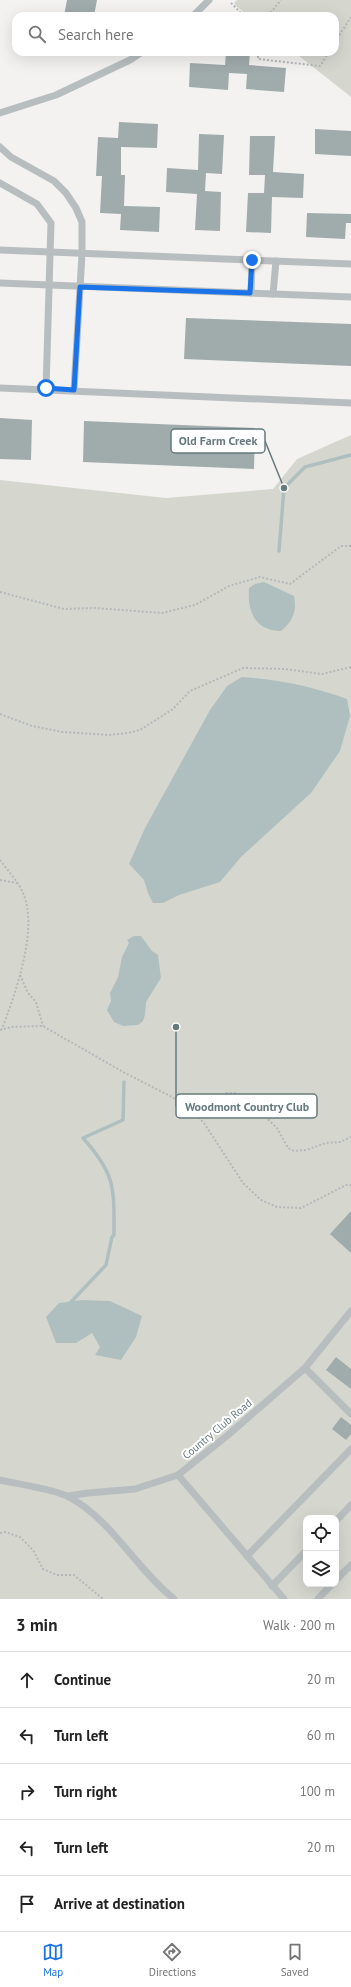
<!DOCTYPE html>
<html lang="en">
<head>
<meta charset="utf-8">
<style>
	body { margin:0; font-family:"PT Sans",sans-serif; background:#f2f2f2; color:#222 }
	.controls { position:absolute; right:12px; bottom:12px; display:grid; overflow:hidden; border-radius:8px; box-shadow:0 4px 16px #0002 }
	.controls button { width:36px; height:36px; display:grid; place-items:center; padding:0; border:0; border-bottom:1px solid #e0e0e0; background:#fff; color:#222; font:20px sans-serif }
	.stop { position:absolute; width:12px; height:12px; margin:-9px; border:3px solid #1a73e8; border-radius:50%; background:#fff }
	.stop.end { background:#1a73e8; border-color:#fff; box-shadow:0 1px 4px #0008 }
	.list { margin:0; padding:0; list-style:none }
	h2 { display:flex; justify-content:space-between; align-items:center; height:52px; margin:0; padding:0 16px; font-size:17px }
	h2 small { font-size:13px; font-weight:400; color:#767676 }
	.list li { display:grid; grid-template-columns:26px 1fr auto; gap:12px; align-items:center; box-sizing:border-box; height:56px; padding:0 16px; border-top:1px solid #e0e0e0 }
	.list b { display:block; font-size:15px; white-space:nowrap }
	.list em { font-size:13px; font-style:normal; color:#767676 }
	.icon { flex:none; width:22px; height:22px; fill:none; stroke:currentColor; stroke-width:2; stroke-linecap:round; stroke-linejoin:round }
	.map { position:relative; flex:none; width:351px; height:1599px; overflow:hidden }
	.search { position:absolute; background:#fff; box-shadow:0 4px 16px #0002; left:12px; right:12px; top:12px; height:44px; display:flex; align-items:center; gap:10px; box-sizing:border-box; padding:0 14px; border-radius:12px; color:#767676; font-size:15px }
	.sheet { height:332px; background:#fff }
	nav { display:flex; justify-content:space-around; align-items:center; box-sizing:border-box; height:56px; border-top:1px solid #e0e0e0; background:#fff; font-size:11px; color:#767676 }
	nav a { display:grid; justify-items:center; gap:2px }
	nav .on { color:#1a73e8 }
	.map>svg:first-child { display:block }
	.green { fill:#d5d7cf; fill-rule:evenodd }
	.water { fill:#afbfbf }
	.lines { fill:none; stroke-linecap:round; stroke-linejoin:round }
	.stream { stroke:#afbfbf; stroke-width:3.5 }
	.building { fill:#a0abac }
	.path { stroke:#b4b8b9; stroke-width:2; stroke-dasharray:2 2; stroke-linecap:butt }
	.minor { stroke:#b8bebf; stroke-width:7 }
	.route { stroke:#1a73e8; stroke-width:5 }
	.labels { text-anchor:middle; stroke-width:4; stroke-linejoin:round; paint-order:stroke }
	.street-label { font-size:11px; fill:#667a7d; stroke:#fff }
	.leader { fill:none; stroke:#667a7d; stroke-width:1.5 }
	.callout-dot { fill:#667a7d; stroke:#fff; stroke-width:1.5 }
	.callout { fill:#fff; stroke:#667a7d; stroke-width:1.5 }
	.callout-label { font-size:12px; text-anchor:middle; font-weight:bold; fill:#667a7d }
</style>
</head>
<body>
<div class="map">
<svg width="351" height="1599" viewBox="0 0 351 1599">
	<rect width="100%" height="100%" fill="#f3f2f0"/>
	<g class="green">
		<path d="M237,0H351V97L294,52H335V16H248L236,6L234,3Z"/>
		<path d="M351,435V1599H0V480L166,498L273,489L297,459ZM306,1518H336V1584H306Z"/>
	</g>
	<g class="water">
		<path d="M264,582L294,596C297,612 293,621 281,631C255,631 247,611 249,588L255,584Z"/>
		<path d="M242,677C281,680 310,686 347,699L350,716L340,751L311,793L241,857L220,882L179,895L163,903H153L148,893L144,880L129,864L145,828L210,710L227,686Z"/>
		<path d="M134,936H141L152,951L158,955L161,978L146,1002L145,1015L143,1021L138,1025L123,1026L114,1022L107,1010L111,1001L110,993L118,977L122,957L129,943L127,940Z"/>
		<path d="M81,1300L110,1301L142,1316L136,1337L121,1360L95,1355L100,1347L92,1333L76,1343H56L46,1317L59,1303Z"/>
	</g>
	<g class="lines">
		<g class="stream">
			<path d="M279,551L284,488L305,467L351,455"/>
			<path d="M70,1303L106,1265L112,1237L114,1235C114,1188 116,1175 83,1138L123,1120L124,1082"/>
		</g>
	</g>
	<g class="building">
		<path d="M67,0H97L94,16H64Z"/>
		<path d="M226,52H250L249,65L286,68L284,92L246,89L247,74L229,73L228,90L189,87L190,63L225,65Z"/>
		<path d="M119,122L158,124L157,148L121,147V175H125L124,206L160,207L159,232L120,230L121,214L100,213L102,176H96L98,137L118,138Z"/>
		<path d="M315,129L351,131V156L315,154Z"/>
		<path d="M199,134L224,135L222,174L206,173L205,191L221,192L220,231L195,230L197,194L166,192L167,168L198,170Z"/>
		<path d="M250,136H275L273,172L304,174L303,198L272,197L271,233L246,232L248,193H264L265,175H249Z"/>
		<path d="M307,213L351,214V223H346L345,239L306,237Z"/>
		<path d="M186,318L351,324V366L184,359Z"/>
		<path d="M0,418L32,420L31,460L0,459Z"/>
		<path d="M84,421L255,428L254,469L83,462Z"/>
		<path d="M351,1211V1253L330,1234Z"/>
		<path d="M336,1357L351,1369V1389L326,1370Z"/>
		<path d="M341,1417L351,1425V1434L346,1440L332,1429Z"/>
	</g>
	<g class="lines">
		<g class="path">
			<path d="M231,3L244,16"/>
			<path d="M268,16L281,0"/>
			<path d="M335,42L351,17"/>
			<path d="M258,52V59L320,66L329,52"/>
			<path d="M0,592L64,609L95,608L162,613L195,605L229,586L260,577L290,584L341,546H351"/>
			<path d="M0,714L32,726L63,732L109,735L128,733L140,730L173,709L190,691L243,668L284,669L322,674L351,667"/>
			<path d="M0,860C7,870 18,881 23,893C39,929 15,994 2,1029"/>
			<path d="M0,880L17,883"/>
			<path d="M20,975L28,993L36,1002L43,1026"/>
			<path d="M0,1030L12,1027L43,1026L123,1072L172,1097L192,1111L204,1123L243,1183L261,1200L277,1207L301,1208L346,1185H351"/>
			<path d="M192,1111H203L226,1093H236L246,1098L277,1128L288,1148L294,1151L306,1150L326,1143L340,1142L351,1137"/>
			<path d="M0,1533L5,1532L20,1537L33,1550L43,1569L57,1575H74L103,1599"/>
		</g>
		<g class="minor">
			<path d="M193,16L209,0"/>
			<path d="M0,113L56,95L130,60L142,52"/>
			<path d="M0,147L11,157L54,181L66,193L76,208L82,222V254L74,390"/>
			<path d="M0,183L37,204L51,223L46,389"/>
			<path d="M0,250L351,264"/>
			<path d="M0,283L351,297"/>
			<path d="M251,293L252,260"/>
			<path d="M273,294L276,261"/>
			<path d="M0,388L351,403"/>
			<path d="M305,1368L351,1414"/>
			<path d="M178,1475L284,1599"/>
			<path d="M0,1480C17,1484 54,1489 69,1497C112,1520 136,1569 174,1599"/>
			<path d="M68,1496L88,1493L135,1489L178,1475L228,1435L305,1368L351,1311"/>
			<path d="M336,1521L351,1505"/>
			<path d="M247,1556L351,1449"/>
			<path d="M336,1580L351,1565"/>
			<path d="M272,1586L306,1551"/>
			<path d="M318,1599L332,1584"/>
		</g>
	</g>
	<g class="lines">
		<path class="route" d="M46,388L74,390L80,287L250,293L252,260"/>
	</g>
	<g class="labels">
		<g class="street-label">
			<text transform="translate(217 1429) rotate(-40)" y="4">Country Club Road</text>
		</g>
	</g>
	<path class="leader" d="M284 488L265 441M176 1027L176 1106"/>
	<g class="callout-dot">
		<circle cx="284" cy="488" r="4"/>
		<circle cx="176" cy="1027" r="4"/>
	</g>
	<g class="callout">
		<rect x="171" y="429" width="94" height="24" rx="4"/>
		<rect x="176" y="1094" width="141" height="24" rx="4"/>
	</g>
	<g class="callout-label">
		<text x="218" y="445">Old Farm Creek</text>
		<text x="247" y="1111">Woodmont Country Club</text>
	</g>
</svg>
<div class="controls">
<button><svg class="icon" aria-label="locate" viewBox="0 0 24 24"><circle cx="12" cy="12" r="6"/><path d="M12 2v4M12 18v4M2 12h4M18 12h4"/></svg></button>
<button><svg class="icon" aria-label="layers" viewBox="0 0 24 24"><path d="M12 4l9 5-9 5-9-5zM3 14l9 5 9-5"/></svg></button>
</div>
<div class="stop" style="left:46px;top:388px"></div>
<div class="stop end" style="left:252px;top:260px"></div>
<div class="search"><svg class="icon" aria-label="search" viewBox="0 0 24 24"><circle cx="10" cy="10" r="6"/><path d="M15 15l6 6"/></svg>Search here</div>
</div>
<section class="sheet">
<h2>3 min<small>Walk · 200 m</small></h2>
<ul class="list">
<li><svg class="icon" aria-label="ahead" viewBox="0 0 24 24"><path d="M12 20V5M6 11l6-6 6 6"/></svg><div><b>Continue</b></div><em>20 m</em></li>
<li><svg class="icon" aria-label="left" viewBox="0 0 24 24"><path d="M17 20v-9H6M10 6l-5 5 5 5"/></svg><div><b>Turn left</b></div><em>60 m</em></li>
<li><svg class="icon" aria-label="right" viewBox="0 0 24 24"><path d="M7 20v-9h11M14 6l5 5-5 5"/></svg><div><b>Turn right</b></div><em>100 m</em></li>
<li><svg class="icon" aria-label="left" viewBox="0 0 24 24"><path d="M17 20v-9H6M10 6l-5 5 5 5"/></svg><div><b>Turn left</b></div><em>20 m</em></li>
<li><svg class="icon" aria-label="arrive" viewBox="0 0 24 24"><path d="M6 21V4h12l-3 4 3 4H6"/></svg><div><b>Arrive at destination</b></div></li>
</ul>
</section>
<nav>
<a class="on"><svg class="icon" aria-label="map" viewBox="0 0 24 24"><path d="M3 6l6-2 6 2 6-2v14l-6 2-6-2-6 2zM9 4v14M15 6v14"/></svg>Map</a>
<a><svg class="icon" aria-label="directions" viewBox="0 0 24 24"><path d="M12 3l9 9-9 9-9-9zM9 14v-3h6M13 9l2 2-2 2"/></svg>Directions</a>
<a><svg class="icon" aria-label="saved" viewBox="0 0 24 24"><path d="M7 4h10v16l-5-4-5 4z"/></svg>Saved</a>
</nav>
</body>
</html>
